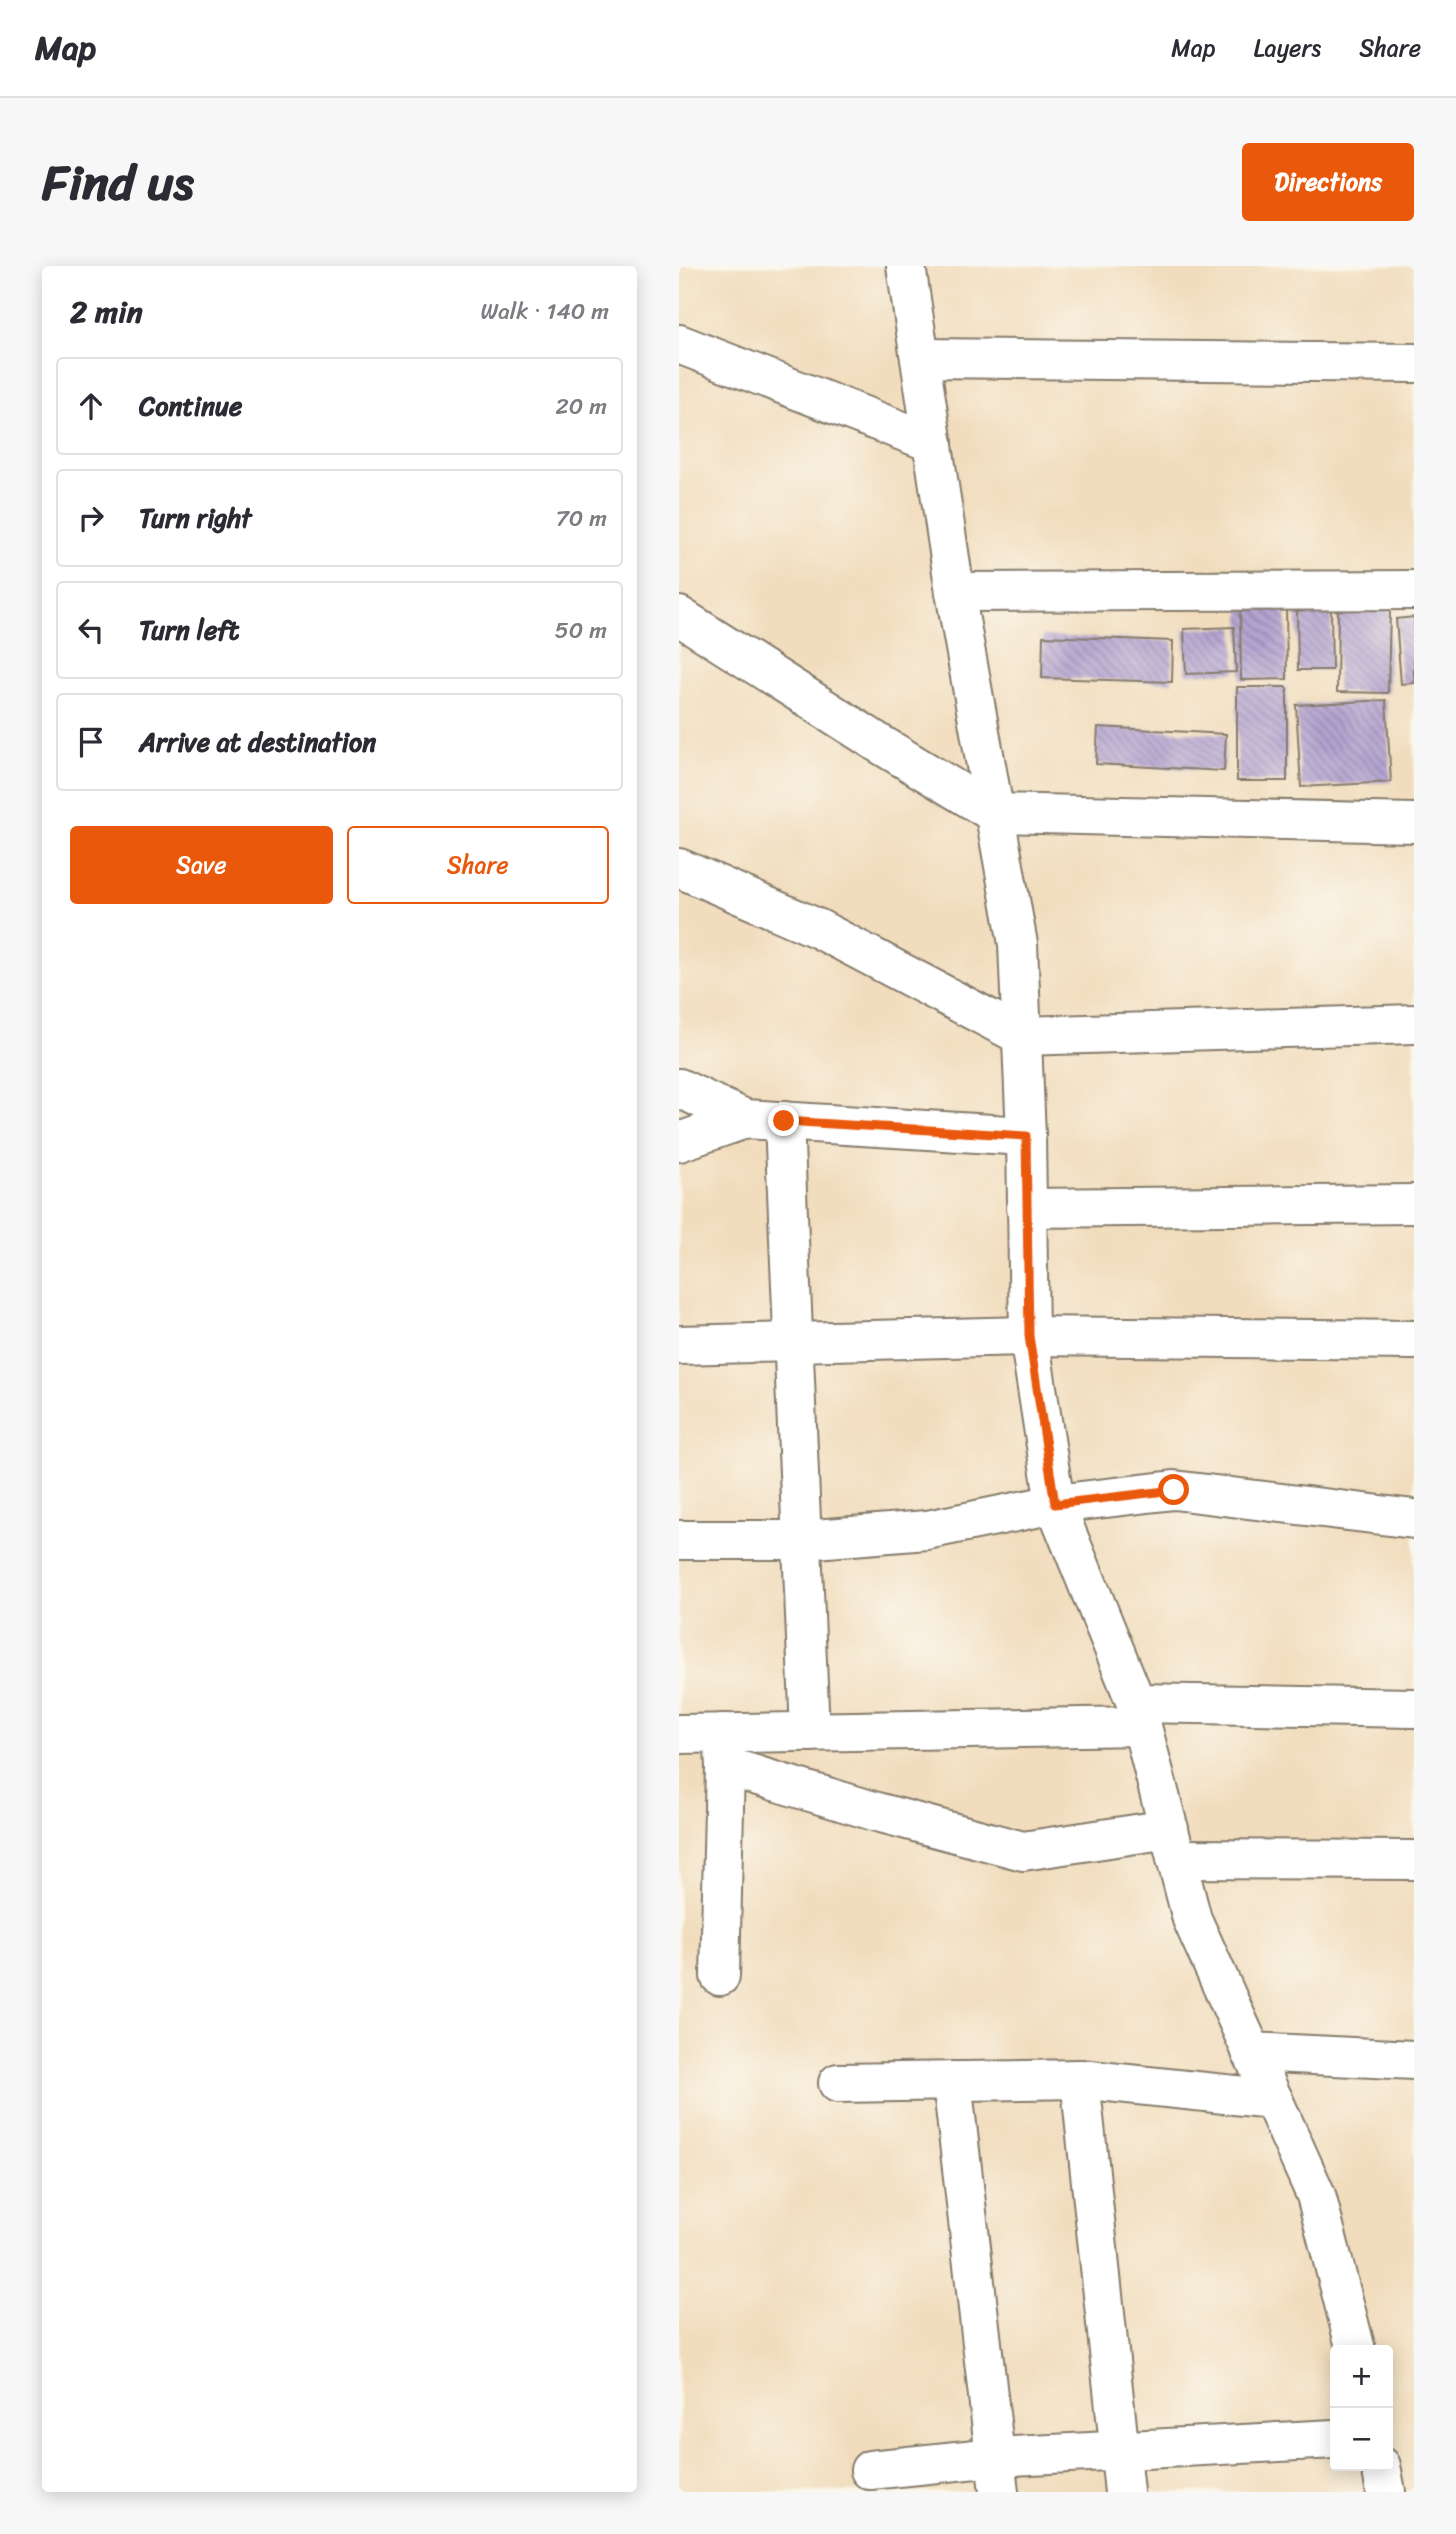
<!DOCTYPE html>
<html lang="en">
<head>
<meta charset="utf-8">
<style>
	body { margin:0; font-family:Sriracha,sans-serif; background:#f7f7f7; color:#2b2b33 }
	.controls { position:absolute; right:21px; bottom:21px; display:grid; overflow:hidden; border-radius:7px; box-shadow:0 4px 18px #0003 }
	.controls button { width:63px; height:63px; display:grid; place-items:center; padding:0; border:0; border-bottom:2px solid #e1e1e2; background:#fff; color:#2b2b33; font:35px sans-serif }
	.stop { position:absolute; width:21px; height:21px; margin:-16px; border:5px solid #ea580c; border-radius:50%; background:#fff }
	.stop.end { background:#ea580c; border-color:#fff; box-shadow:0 2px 7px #0008 }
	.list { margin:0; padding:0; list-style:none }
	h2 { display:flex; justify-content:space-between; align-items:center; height:91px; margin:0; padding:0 28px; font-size:30px }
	h2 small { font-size:23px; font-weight:400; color:#7c7c81 }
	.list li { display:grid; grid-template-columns:46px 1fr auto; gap:21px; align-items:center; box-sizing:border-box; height:98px; margin:0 14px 14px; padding:0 14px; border:2px solid #e1e1e2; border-radius:7px }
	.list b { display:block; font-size:26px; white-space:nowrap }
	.list em { font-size:23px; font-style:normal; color:#7c7c81 }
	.actions { display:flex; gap:14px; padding:21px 28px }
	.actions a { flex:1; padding:16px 0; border:2px solid #ea580c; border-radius:7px; text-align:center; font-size:24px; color:#ea580c }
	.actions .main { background:#ea580c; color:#fff }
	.icon { flex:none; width:38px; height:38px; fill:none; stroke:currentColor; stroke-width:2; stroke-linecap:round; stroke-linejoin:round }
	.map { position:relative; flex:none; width:735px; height:2226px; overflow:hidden; border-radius:7px }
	header { display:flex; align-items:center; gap:42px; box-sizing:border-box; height:98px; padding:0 35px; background:#fff; border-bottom:2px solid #e1e1e2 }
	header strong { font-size:33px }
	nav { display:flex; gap:38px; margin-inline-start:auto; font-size:24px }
	.intro { display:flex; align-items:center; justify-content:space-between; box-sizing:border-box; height:168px; padding:0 42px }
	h1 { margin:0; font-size:49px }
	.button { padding:18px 32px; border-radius:7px; background:#ea580c; color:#fff; font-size:24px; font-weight:700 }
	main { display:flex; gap:42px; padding:0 42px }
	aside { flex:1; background:#fff; border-radius:7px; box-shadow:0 4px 18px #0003 }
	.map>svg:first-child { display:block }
	.building { fill:url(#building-back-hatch) }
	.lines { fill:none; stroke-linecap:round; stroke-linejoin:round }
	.minor-casing { stroke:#867c6c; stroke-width:42 }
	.minor { stroke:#fff; stroke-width:38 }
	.route { stroke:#ea580c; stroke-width:9 }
</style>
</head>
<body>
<header>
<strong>Map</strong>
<nav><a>Map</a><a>Layers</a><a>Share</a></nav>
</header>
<div class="intro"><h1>Find us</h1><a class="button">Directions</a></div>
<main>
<aside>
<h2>2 min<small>Walk · 140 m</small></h2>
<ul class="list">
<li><svg class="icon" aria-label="ahead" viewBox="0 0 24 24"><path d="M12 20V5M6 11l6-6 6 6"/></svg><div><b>Continue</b></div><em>20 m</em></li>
<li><svg class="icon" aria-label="right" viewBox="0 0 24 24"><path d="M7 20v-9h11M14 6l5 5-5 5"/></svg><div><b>Turn right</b></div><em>70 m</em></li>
<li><svg class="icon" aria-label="left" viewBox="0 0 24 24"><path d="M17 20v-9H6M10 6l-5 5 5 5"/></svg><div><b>Turn left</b></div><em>50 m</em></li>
<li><svg class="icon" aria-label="arrive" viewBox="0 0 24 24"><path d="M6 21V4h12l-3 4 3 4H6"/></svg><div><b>Arrive at destination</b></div></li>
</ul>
<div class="actions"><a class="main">Save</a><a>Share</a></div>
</aside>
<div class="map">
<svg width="735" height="2226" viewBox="0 0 735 2226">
	<defs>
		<pattern id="building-back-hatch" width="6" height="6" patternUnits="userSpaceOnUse" patternTransform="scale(1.75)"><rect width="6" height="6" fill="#b3a3d0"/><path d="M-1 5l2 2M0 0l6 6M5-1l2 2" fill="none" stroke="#9184a8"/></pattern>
	</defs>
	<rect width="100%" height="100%" fill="#fbf7ec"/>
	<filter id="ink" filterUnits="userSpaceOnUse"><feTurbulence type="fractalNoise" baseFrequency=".0143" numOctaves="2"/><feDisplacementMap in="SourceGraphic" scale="14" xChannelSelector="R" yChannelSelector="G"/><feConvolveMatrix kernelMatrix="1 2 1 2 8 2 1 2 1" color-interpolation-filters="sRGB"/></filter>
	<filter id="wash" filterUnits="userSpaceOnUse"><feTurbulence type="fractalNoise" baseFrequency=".00686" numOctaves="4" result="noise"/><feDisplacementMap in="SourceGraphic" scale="28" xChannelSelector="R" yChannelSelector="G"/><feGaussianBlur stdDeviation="1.57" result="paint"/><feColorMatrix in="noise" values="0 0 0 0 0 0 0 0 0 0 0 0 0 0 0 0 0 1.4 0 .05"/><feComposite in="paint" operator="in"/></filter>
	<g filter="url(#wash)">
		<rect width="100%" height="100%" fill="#f1ddbd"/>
		<g id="blocks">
			<g class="building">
				<path d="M607,338L608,413L562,414L561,339Z"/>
				<path d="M659,342L711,343L709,427L658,426Z"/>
				<path d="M652,343L653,404H619L618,344Z"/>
				<path d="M735,351V417L722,418L717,353Z"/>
				<path d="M555,361L557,406L507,408L505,363Z"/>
				<path d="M364,370L494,375L493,416L363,412Z"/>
				<rect x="558" y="421" width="50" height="94"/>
				<path d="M707,434L712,516L622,521L617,439Z"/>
				<path d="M419,461L547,468L545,505L417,498Z"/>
			</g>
		</g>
	</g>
	<g filter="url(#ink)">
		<use href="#blocks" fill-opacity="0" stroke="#867c6c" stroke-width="2"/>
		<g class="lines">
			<defs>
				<g id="minor">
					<path d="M227,0L276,326L339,678L347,870L350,1070L376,1238L457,1437L513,1653L637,1929L677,2084"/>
					<path d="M0,78L254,177"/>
					<path d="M241,92L735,97"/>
					<path d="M276,326L735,324"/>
					<path d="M0,350L201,478L315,547L735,557"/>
					<path d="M0,602L140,663L343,770L735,758"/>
					<path d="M0,822L66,853L347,870"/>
					<path d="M105,855L131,1466"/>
					<path d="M0,876L66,853"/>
					<path d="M347,942L735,938"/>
					<path d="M0,1079L350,1070L735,1074"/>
					<path d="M0,1274H123L248,1264L376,1238L495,1224L735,1253"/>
					<path d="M457,1437L735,1442"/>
					<path d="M44,1467L46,1500L198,1546L344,1585L490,1563"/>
					<path d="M0,1468L463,1460"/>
					<path d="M497,1593L735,1594"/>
					<path d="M41,1710L46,1500"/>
					<path d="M572,1786L735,1794"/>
					<path d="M401,1813L445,2226"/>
					<path d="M273,1815L320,2226"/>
					<path d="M159,1817L401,1813L594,1833"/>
					<path d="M702,2200L707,2226"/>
					<path d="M191,2204L316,2191L656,2173"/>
				</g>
			</defs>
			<use href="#minor" class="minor-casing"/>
			<use href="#minor" class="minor"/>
		</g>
	</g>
	<g class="lines" filter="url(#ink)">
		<path class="route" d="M105,855L347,870L350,1070L376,1238L495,1224"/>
	</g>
</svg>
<div class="controls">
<button>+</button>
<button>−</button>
</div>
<div class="stop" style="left:495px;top:1224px"></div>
<div class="stop end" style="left:105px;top:855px"></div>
</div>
</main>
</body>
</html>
